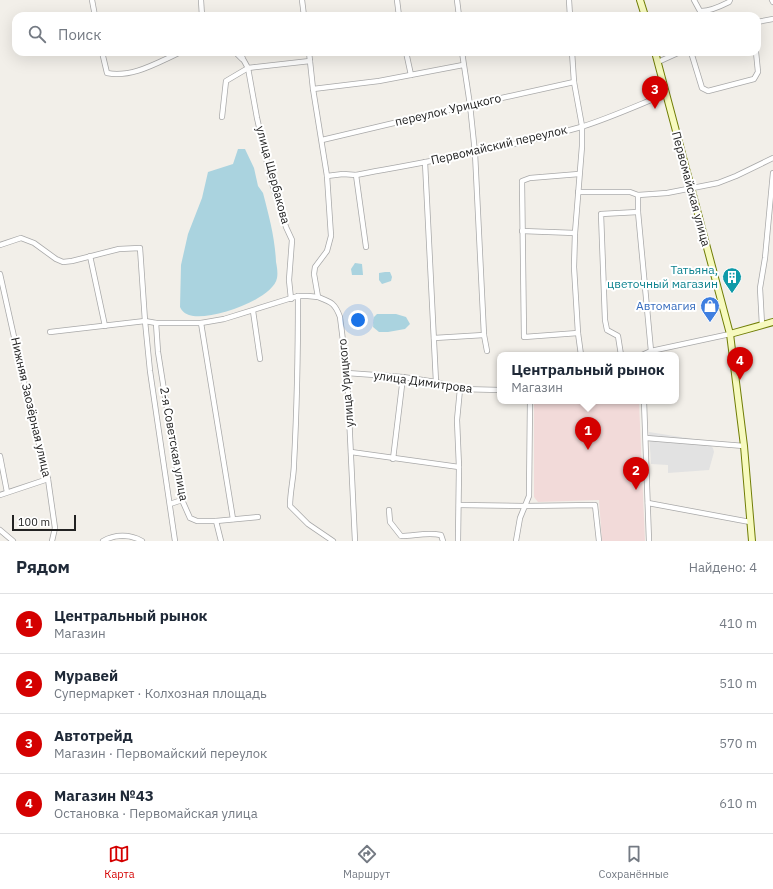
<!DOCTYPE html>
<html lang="ru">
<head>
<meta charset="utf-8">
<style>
	body { margin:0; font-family:"IBM Plex Sans",sans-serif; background:#f2f2f3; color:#1f2937 }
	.scale { position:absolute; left:12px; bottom:10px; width:64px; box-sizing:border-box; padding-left:4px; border:2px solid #222; border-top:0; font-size:11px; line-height:14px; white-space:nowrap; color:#222; -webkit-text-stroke:3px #fff; paint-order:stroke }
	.you { position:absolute; left:358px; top:320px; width:14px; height:14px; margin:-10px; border:3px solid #fff; border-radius:50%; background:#1a73e8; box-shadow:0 0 0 6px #1a73e833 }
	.badge { display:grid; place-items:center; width:26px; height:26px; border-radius:50%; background:#d40000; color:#fff; font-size:13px; font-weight:700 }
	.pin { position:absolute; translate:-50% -33px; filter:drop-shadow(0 1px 2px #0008) }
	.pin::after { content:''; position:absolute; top:21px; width:14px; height:12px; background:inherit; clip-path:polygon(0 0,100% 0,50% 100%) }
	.popup { position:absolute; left:497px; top:352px; width:182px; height:52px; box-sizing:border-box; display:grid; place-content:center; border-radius:8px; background:#fff; filter:drop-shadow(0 1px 3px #0005); font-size:13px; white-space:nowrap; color:#747a83 }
	.popup b { font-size:15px; color:#1f2937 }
	.popup::after { content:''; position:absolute; left:50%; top:100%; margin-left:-8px; border:8px solid transparent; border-top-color:#fff }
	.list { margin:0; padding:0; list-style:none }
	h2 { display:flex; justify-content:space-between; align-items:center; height:52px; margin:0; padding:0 16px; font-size:17px }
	h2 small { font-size:13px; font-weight:400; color:#747a83 }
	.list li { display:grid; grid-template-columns:26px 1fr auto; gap:12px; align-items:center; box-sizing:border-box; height:60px; padding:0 16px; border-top:1px solid #e0e1e3 }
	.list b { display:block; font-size:15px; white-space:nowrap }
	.list p { margin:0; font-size:13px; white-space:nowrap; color:#747a83 }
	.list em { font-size:13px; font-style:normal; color:#747a83 }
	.icon { flex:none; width:22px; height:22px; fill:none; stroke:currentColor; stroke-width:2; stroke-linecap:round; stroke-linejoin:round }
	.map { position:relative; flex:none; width:773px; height:541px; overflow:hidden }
	.search { position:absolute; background:#fff; box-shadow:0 4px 16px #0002; left:12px; right:12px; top:12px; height:44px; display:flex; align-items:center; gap:10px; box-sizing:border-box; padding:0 14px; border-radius:12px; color:#747a83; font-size:15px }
	.sheet { height:292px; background:#fff }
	nav { display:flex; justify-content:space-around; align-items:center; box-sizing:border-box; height:56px; border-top:1px solid #e0e1e3; background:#fff; font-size:11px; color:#747a83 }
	nav a { display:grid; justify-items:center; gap:2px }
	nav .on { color:#d40000 }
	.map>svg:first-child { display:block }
	.commercial { fill:#f2dad9 }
	.parking { fill:#e2e2e2 }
	.water { fill:#aad3df }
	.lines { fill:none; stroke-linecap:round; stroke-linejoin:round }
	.street-casing { stroke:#a9a9a9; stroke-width:6 }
	.secondary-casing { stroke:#707d05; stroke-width:8 }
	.street { stroke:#fff; stroke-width:4.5 }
	.secondary { stroke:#f7fabf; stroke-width:6 }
	.labels { text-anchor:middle; stroke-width:4; stroke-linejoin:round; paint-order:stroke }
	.street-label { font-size:12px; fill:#222; stroke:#fff }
	.culture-label { font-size:12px; fill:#0d838f; stroke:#fff; text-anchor:end }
	.shop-label { font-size:12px; fill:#366cbe; stroke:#fff; text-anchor:end }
</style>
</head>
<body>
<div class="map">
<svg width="773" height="541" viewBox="0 0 773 541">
	<rect width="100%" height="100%" fill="#f2efe9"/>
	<path class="commercial" d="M534,401H639L645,541H602L599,500L538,502L534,497Z"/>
	<path class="parking" d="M649,432L706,441L713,448L714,452L709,470L668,473V465L651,464Z"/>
	<g class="water">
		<path d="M238,149H245L254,168L258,186L263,193C269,216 275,238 276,262C277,267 278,273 277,278C273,300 208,322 189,315C184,313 182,311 180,307L181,265L188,234L202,198L208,172L233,164Z"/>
		<path d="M355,263L362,264L363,275H352L351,269Z"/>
		<path d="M385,272H390L392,277L391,281L382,284L379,280V273Z"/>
		<path d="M377,314H396L406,317L410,324L405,329L388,332H379L373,327L374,317Z"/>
	</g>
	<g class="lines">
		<defs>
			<g id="street">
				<path d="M92,0L95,16"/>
				<path d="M201,0L202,16"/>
				<path d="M302,0L304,16"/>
				<path d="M397,0L399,16"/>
				<path d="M457,0L459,16"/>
				<path d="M569,0L570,16"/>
				<path d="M694,0L700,11C709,12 721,6 729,2L730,0"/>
				<path d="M772,0L773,2"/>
				<path d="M757,22L773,19"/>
				<path d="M102,52L107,73C133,78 158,62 181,52"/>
				<path d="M235,52L242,59"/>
				<path d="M240,52L243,59L248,68L257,118L271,180L286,227L292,240L289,280L291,299"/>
				<path d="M309,52L313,89L327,176L331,236L327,251L315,267L314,274L318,297C331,302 335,303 340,317L347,373L355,541"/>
				<path d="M406,52L411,75"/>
				<path d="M572,52L574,82L582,126V146L575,233L574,267L578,333L581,355"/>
				<path d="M691,52L702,88L708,91L754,79L758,72L756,52"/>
				<path d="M658,62L680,52"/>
				<path d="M313,89L379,81L463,65"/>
				<path d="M222,117L226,81L248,68L310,61"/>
				<path d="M322,140L470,105L574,82"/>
				<path d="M425,162L436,382"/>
				<path d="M356,175L366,247"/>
				<path d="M327,176L343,174L356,175C431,161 507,148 581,127C610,118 638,105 666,94"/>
				<path d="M578,192H630L638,195L667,193L718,183L736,176L773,158"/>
				<path d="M638,195V212L651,351"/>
				<path d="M522,231L575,233"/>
				<path d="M0,245L21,238L34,243L56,259L63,262L72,261L119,249L140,248L145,321L150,371L175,541"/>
				<path d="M90,256L105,326"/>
				<path d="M0,274L31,413L48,479L55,528L52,541"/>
				<path d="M298,296C298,352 297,407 294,463C294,477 290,491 290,506L308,524L333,541"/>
				<path d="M253,311L260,359"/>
				<path d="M156,323L158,352L164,390L182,500L190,518L197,521H216L221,541"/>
				<path d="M201,323L233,519"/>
				<path d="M762,325L760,288L765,258L773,173"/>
				<path d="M50,332L145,321L156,323H201L224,319L298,296H308L318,297"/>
				<path d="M578,333L524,337L522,181L530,178L579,174"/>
				<path d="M484,335L487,351"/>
				<path d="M434,338L484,335L475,153L470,105L462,52"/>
				<path d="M621,355L618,336L607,330L605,320L601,214L638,212"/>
				<path d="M642,355L651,351L730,334"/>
				<path d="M347,373L403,377L436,382L460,389L500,390"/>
				<path d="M644,401L649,541"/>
				<path d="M646,438L744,446"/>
				<path d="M351,452L459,467"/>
				<path d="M0,456L7,492"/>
				<path d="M393,459L403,377"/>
				<path d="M0,495L48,479"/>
				<path d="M648,503L750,522"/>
				<path d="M170,504L182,500"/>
				<path d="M459,505L525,506L595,505L599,541"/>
				<path d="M389,510L390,522L401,536C414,536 427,532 441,535L443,541"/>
				<path d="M216,521L258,517"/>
				<path d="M0,530L13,541"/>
				<path d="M103,541C115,534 130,534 142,541"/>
				<path d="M458,541L459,467L457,420L460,389"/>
				<path d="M516,541L520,518L529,496L530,401"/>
			</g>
			<g id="secondary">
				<path d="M640,0L645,16"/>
				<path d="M655,52L730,334L744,446L752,541"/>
				<path d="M730,334L773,322"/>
			</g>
		</defs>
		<use href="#street" class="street-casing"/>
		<use href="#secondary" class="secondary-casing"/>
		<use href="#street" class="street"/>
		<use href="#secondary" class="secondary"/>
	</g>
	<defs>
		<symbol id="building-pin" viewBox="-11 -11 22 30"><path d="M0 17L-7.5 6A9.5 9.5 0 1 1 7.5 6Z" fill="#0f9aa8" stroke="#fff"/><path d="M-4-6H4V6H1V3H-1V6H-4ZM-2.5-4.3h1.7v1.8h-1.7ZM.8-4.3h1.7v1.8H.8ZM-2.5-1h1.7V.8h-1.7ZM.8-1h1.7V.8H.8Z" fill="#fff"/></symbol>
		<symbol id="shop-pin" viewBox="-11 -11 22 30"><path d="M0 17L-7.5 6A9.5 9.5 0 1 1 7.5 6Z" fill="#3f7fe0" stroke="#fff"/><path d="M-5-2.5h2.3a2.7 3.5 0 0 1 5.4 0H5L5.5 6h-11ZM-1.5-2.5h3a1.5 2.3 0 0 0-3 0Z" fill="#fff"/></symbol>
	</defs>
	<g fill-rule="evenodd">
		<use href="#building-pin" x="721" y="266" width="22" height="30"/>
		<use href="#shop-pin" x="699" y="295" width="22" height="30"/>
	</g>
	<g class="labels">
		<g class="street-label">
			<text transform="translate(448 110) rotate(-13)" y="4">переулок Урицкого</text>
			<text transform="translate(499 145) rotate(-13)" y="4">Первомайский переулок</text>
			<text transform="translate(273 175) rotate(75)" y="4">улица Щербакова</text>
			<text transform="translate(691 189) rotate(75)" y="4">Первомайская улица</text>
			<text transform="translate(423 382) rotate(8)" y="4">улица Димитрова</text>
			<text transform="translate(346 383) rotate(-95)" y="4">улица Урицкого</text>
			<text transform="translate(31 407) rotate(77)" y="4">Нижняя Заозёрная улица</text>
			<text transform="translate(174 444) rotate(80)" y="4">2-я Советская улица</text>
		</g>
		<g class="culture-label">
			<text x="718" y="274">Татьяна,<tspan x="718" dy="14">цветочный магазин</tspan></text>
		</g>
		<g class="shop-label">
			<text x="696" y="310">Автомагия</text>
		</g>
	</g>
</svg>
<div class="scale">100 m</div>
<div class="you"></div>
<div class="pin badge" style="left:588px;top:450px">1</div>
<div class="popup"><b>Центральный рынок</b>Магазин</div>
<div class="pin badge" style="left:636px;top:490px">2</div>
<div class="pin badge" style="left:655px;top:109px">3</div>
<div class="pin badge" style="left:740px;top:380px">4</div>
<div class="search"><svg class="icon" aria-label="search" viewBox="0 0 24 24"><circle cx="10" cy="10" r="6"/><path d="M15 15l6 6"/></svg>Поиск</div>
</div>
<section class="sheet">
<h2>Рядом<small>Найдено: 4</small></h2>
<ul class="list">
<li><span class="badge">1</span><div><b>Центральный рынок</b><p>Магазин</p></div><em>410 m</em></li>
<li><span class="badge">2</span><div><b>Муравей</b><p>Супермаркет · Колхозная площадь</p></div><em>510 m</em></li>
<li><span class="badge">3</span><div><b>Автотрейд</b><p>Магазин · Первомайский переулок</p></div><em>570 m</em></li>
<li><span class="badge">4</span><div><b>Магазин №43</b><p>Остановка · Первомайская улица</p></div><em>610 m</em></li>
</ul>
</section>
<nav>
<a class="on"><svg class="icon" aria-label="map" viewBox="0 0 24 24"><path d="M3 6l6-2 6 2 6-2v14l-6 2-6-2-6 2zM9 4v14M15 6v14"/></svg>Карта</a>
<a><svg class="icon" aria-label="directions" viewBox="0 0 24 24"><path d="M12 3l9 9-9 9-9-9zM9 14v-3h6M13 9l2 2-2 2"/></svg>Маршрут</a>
<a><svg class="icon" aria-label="saved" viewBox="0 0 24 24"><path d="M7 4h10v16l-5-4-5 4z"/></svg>Сохранённые</a>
</nav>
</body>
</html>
